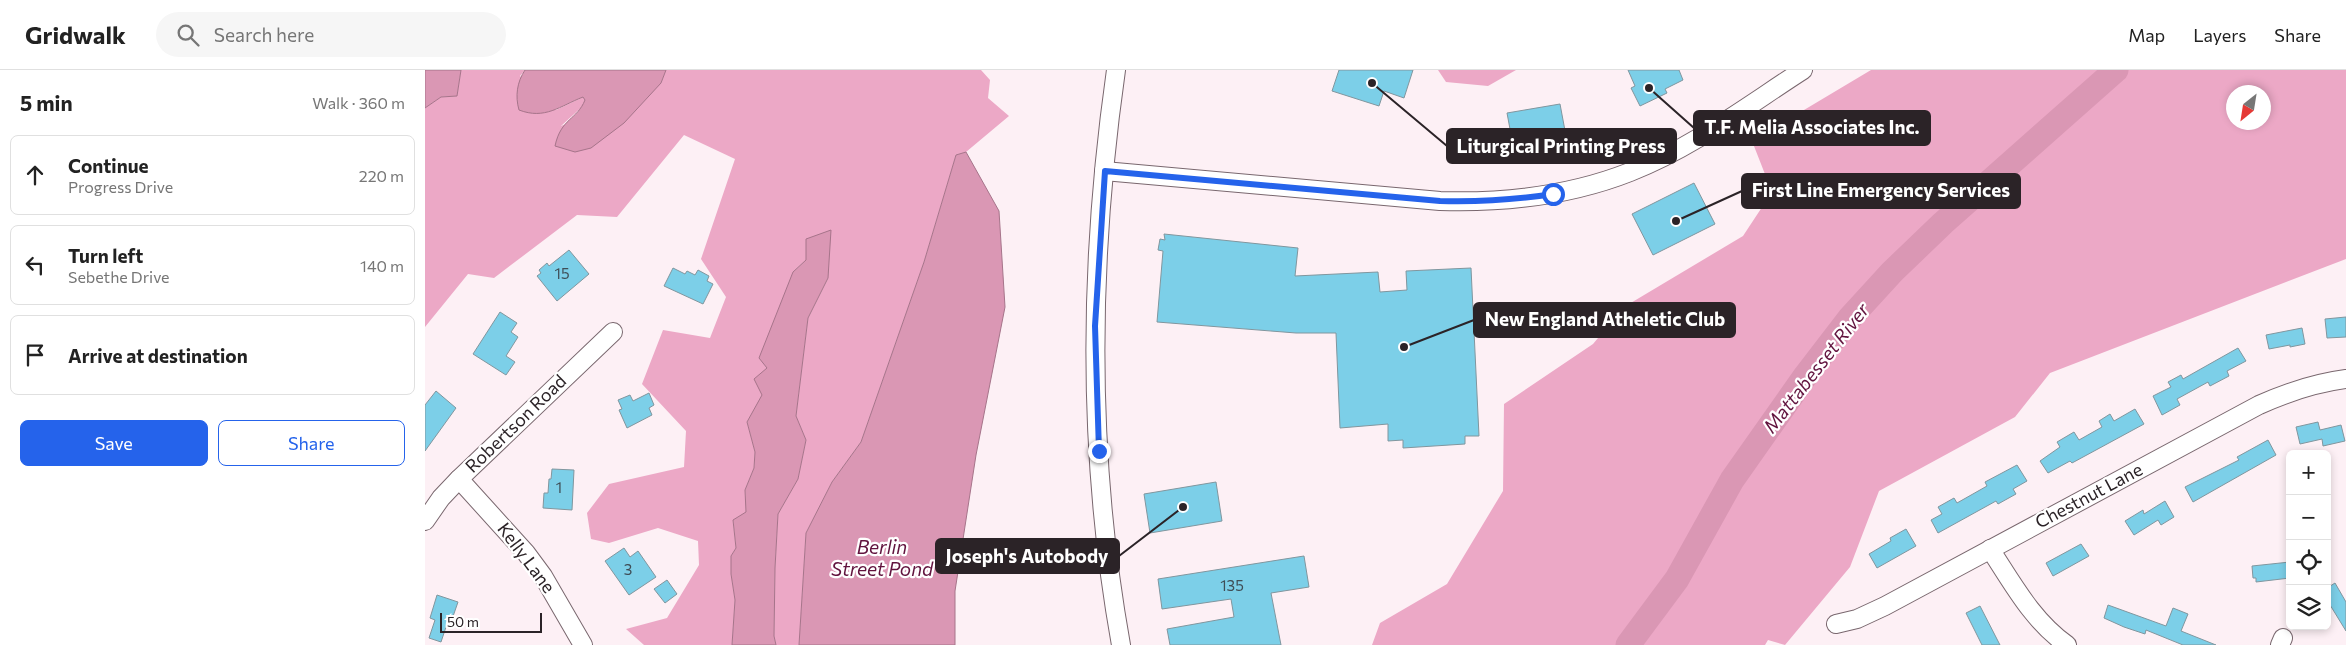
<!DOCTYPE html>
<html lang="en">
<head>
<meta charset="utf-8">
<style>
	body { margin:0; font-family:Commissioner,sans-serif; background:#f6f6f6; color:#222 }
	.controls { position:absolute; right:15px; bottom:15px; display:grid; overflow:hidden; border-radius:8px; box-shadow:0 2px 8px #0003 }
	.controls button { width:45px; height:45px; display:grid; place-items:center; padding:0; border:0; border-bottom:1px solid #e0e0e0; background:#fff; color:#222; font:25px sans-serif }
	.compass { position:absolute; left:1801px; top:15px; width:45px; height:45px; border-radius:50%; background:#fff; box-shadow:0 2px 8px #0003; rotate:210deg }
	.scale { position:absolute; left:15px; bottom:12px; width:102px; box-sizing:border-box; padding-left:5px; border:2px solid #2b2327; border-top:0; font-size:14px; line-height:18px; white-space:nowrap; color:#2b2327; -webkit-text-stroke:4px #fff; paint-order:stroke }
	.stop { position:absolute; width:15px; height:15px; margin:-11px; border:4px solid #2563eb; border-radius:50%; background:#fff }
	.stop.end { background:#2563eb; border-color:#fff; box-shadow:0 1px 5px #0008 }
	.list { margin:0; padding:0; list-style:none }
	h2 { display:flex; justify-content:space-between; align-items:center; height:65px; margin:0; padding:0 20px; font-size:21px }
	h2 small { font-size:16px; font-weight:400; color:#767676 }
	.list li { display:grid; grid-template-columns:32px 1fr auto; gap:15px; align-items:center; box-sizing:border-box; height:80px; margin:0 10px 10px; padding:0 10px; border:1px solid #e0e0e0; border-radius:8px }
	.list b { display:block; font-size:19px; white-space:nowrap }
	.list p { margin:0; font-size:16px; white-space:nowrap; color:#767676 }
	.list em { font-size:16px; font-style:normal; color:#767676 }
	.actions { display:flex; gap:10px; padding:15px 20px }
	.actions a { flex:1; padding:11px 0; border:1px solid #2563eb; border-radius:8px; text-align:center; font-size:18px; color:#2563eb }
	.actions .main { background:#2563eb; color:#fff }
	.icon { flex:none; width:28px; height:28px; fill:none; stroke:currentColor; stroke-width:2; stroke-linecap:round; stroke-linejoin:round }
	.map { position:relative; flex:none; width:1921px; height:575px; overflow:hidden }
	header { display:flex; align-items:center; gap:30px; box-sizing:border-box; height:70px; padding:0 25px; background:#fff; border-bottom:1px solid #e0e0e0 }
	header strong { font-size:24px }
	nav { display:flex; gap:28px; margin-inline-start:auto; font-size:18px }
	.search { width:350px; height:45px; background:#f6f6f6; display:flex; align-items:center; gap:12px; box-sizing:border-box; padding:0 18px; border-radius:28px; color:#767676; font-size:19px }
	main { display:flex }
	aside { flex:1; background:#fff }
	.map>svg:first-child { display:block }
	.forest { fill:#eca8c6; fill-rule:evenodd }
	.water { fill:#da97b4; stroke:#a6748a }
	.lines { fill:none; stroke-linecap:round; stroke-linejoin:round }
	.river { stroke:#da97b4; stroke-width:25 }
	.building { fill:#7ccfe8; stroke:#81969e }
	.minor-casing { stroke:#79676e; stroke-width:20 }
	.minor { stroke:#fff; stroke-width:18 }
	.route { stroke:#2563eb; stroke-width:6 }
	.labels { text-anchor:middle; stroke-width:4.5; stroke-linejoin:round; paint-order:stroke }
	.number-label { font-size:15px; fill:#3f4e57 }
	.street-label { font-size:18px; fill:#2b2327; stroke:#fff }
	.water-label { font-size:19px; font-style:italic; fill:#61133e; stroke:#fff }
	.leader { fill:none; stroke:#2b2327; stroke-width:2 }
	.callout-dot { fill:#2b2327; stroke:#fff; stroke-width:2 }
	.callout { fill:#2b2327; stroke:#2b2327; stroke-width:2 }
	.callout-label { font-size:19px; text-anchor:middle; font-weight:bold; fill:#fff }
</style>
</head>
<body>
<header>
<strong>Gridwalk</strong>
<div class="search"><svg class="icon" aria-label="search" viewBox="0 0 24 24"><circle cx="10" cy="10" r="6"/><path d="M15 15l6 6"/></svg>Search here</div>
<nav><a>Map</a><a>Layers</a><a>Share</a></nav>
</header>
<main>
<aside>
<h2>5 min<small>Walk · 360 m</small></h2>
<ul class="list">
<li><svg class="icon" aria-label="ahead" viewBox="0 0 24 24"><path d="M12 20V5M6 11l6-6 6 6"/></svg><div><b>Continue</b><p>Progress Drive</p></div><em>220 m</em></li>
<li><svg class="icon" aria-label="left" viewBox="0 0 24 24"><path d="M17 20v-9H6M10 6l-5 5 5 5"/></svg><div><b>Turn left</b><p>Sebethe Drive</p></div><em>140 m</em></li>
<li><svg class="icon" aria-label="arrive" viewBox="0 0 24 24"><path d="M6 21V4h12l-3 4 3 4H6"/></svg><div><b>Arrive at destination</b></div></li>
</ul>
<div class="actions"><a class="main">Save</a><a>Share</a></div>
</aside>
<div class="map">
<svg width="1921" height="575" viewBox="0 0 1921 575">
	<rect width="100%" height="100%" fill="#fdf0f5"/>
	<g class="forest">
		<path d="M36,0H100L95,6L131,40L158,27L161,30L158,36L136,56L236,13L241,0H556L565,10L563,28L584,46L541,82L531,85L499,192L436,372L407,412L381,463L374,575H351L349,566L350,498L353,444L373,409L381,370L371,346L383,248L403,208L381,169V190L368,202L342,298L338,325L322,352L330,382L329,398L320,420L322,442L308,451L311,478L306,486V504L310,530L307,575H219L201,559L242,548L274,495L273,471L233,458L184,473L166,469L162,443L184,414L259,397L261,361L217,314L238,260L285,268L301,227L276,189L310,89L259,65L192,147L152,145L69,208L43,204L0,257V38L16,27L32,26Z"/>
		<path d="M1013,0H1091L1063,16L1021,12Z"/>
		<path d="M1446,0H1921V189L1625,303L1590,347L1454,421L1425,497L1360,575L1343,570L1340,575H947L955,553L1022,514L1078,421L1079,334L1168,274L1199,237L1318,166L1347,122L1327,71ZM1838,22V52H1808V22Z"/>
	</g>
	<g class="water">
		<path d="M0,0H36L32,26L16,27L0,38Z"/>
		<path d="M100,0H241L236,13L199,53L166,78L150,82L130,76C136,48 152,50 160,30L158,27C135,36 120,50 94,40C90,26 92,12 100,0Z"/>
		<path d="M541,82L574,141L580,237L551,385L530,521V575H374L381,463L407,412L436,372L499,192L531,85Z"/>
		<path d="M406,160L403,208L383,248L371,346L381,370L373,409L353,444L350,498L349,566L351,575H307L310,530L306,504V486L311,478L308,450L321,442L320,420L329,398L330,382L322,352L337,325L329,309L342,298L334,288L368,202L381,190V169Z"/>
	</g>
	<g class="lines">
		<path class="river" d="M1203,575L1252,509L1307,410L1381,305L1424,249L1467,202L1518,153L1691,0"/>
	</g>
	<g class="building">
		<path d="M914,0H988L979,28L959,21L954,36L907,21Z"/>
		<path d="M1203,0H1254L1258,10L1240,19L1242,23L1215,36L1206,18L1210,16Z"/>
		<path d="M1135,34L1144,82L1091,91L1082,43Z"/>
		<path d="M1269,113L1290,154L1228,185L1207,144Z"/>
		<path d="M739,164L873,178L870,206L953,202L955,222L982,220L981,201L1046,198L1054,366H1040V374L978,378V370L963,371V354L915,358L911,263H871L732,252L738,181L733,180L735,169L740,170Z"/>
		<path d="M144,180L164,204L132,231L112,206L116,203L114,200L122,193L124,196Z"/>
		<path d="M248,198L260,204L262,201L270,205L273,200L284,206L282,211L288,214L278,234L239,216Z"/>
		<path d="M75,242L92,253L86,262L93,267L81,286L90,292L81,305L48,284Z"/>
		<path d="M1921,247V267L1902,268L1900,249Z"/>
		<path d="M1877,258L1880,274L1865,277V275L1844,279L1841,265Z"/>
		<path d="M1813,278L1821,291L1802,301L1804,306L1785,316L1783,312L1752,329L1755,335L1737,345L1728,326L1746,317L1743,312L1756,305L1758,309Z"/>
		<path d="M11,321L31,338L0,381V335Z"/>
		<path d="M224,323L229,335L224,338L227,345L202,358L194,340L197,339L193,330L205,325L208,331Z"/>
		<path d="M1710,339L1719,354L1647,393L1645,391L1623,403L1615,391L1635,377L1632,372L1649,362L1654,370L1677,357L1674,351L1685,344L1689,351Z"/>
		<path d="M1893,352L1895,360L1916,355L1920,371L1898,376L1897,369L1875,374L1871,357Z"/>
		<path d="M1843,370L1851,385L1768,432L1760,417L1814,390L1812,387Z"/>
		<path d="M1592,395L1602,411L1588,419L1591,424L1573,434L1571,431L1513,463L1506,450L1517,444L1513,437L1529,428L1532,433L1562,416L1560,412Z"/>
		<path d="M127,399L149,400L147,440L118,438L119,423H123L124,409H126Z"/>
		<path d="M791,412L797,451L725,463L719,424Z"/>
		<path d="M1740,431L1749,447L1736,455L1733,450L1709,465L1700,451L1718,440L1719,444Z"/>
		<path d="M1481,459L1491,476L1452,498L1444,484L1466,471L1465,468Z"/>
		<path d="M1656,474L1664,486L1628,506L1621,493Z"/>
		<path d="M199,478L205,487L213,481L231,507L204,525L180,491Z"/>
		<path d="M879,486L884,517L846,523L856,575H745L742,559L809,547L806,529L737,539L733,509Z"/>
		<path d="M1865,492V508L1831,512V508H1828L1827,496Z"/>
		<path d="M242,510L252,524L240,533L229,519Z"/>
		<path d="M1910,513L1921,532V561L1902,530V518Z"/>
		<path d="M12,525L33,532L25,555L22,554L16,572L4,568L10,550L5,548Z"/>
		<path d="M1683,535L1741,556L1748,538L1763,544L1756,561L1791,575H1758L1721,560L1720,564L1699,557L1679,548Z"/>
		<path d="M1555,536L1575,575H1557L1541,543Z"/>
	</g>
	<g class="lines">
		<defs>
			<g id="minor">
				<path d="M691,0C664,189 662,386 696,575"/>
				<path d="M679,101L1015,131C1080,133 1144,126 1205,102C1267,78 1322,36 1378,0"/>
				<path d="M34,409L101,483L118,506L158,575"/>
				<path d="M0,451L16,428L34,409L188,262"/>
				<path d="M1565,479C1588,514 1607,550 1642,575"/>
				<path d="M1411,554L1432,549L1460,536L1834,335C1863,322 1890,313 1921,309"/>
				<path d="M1855,575L1858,568"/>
			</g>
		</defs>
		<use href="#minor" class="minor-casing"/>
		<use href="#minor" class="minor"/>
	</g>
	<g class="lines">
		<path class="route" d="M674,381L670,256L680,101L1015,131C1054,132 1090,130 1128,124"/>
	</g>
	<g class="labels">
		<g class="number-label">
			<text x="137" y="209">15</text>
			<text x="134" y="423">1</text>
			<text x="203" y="505">3</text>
			<text x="807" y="521">135</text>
		</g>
		<g class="street-label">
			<text transform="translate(91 354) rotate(-44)" y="6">Robertson Road</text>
			<text transform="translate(1664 426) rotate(-28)" y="6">Chestnut Lane</text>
			<text transform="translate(101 488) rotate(53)" y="6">Kelly Lane</text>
		</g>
		<g class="water-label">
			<text transform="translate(1391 298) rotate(-52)" y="7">Mattabesset River</text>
			<text x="457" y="484">Berlin<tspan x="457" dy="22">Street Pond</tspan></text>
		</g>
	</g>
	<path class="leader" d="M1224 18L1269 58M947 13L1022 76M1251 151L1317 121M979 277L1049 250M758 437L694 486"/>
	<g class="callout-dot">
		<circle cx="1224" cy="18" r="5"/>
		<circle cx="947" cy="13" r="5"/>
		<circle cx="1251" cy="151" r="5"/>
		<circle cx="979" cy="277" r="5"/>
		<circle cx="758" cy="437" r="5"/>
	</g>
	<g class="callout">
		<rect x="1269" y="41" width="236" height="34" rx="5"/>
		<rect x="1022" y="59" width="229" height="34" rx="5"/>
		<rect x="1317" y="104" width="278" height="34" rx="5"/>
		<rect x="1049" y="233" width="261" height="34" rx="5"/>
		<rect x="511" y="469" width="183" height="34" rx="5"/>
	</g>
	<g class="callout-label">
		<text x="1387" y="64">T.F. Melia Associates Inc.</text>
		<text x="1136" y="83">Liturgical Printing Press</text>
		<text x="1456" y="127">First Line Emergency Services</text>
		<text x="1180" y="256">New England Atheletic Club</text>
		<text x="602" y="493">Joseph's Autobody</text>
	</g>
</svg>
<div class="controls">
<button>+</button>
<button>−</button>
<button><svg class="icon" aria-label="locate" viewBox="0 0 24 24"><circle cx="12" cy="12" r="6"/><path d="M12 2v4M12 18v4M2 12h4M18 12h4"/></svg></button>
<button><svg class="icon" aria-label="layers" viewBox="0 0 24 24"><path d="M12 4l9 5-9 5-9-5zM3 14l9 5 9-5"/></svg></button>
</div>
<svg class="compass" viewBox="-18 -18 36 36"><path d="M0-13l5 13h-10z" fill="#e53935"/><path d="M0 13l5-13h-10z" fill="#767676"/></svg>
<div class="scale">50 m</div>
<div class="stop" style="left:1128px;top:124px"></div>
<div class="stop end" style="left:674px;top:381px"></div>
</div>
</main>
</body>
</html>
